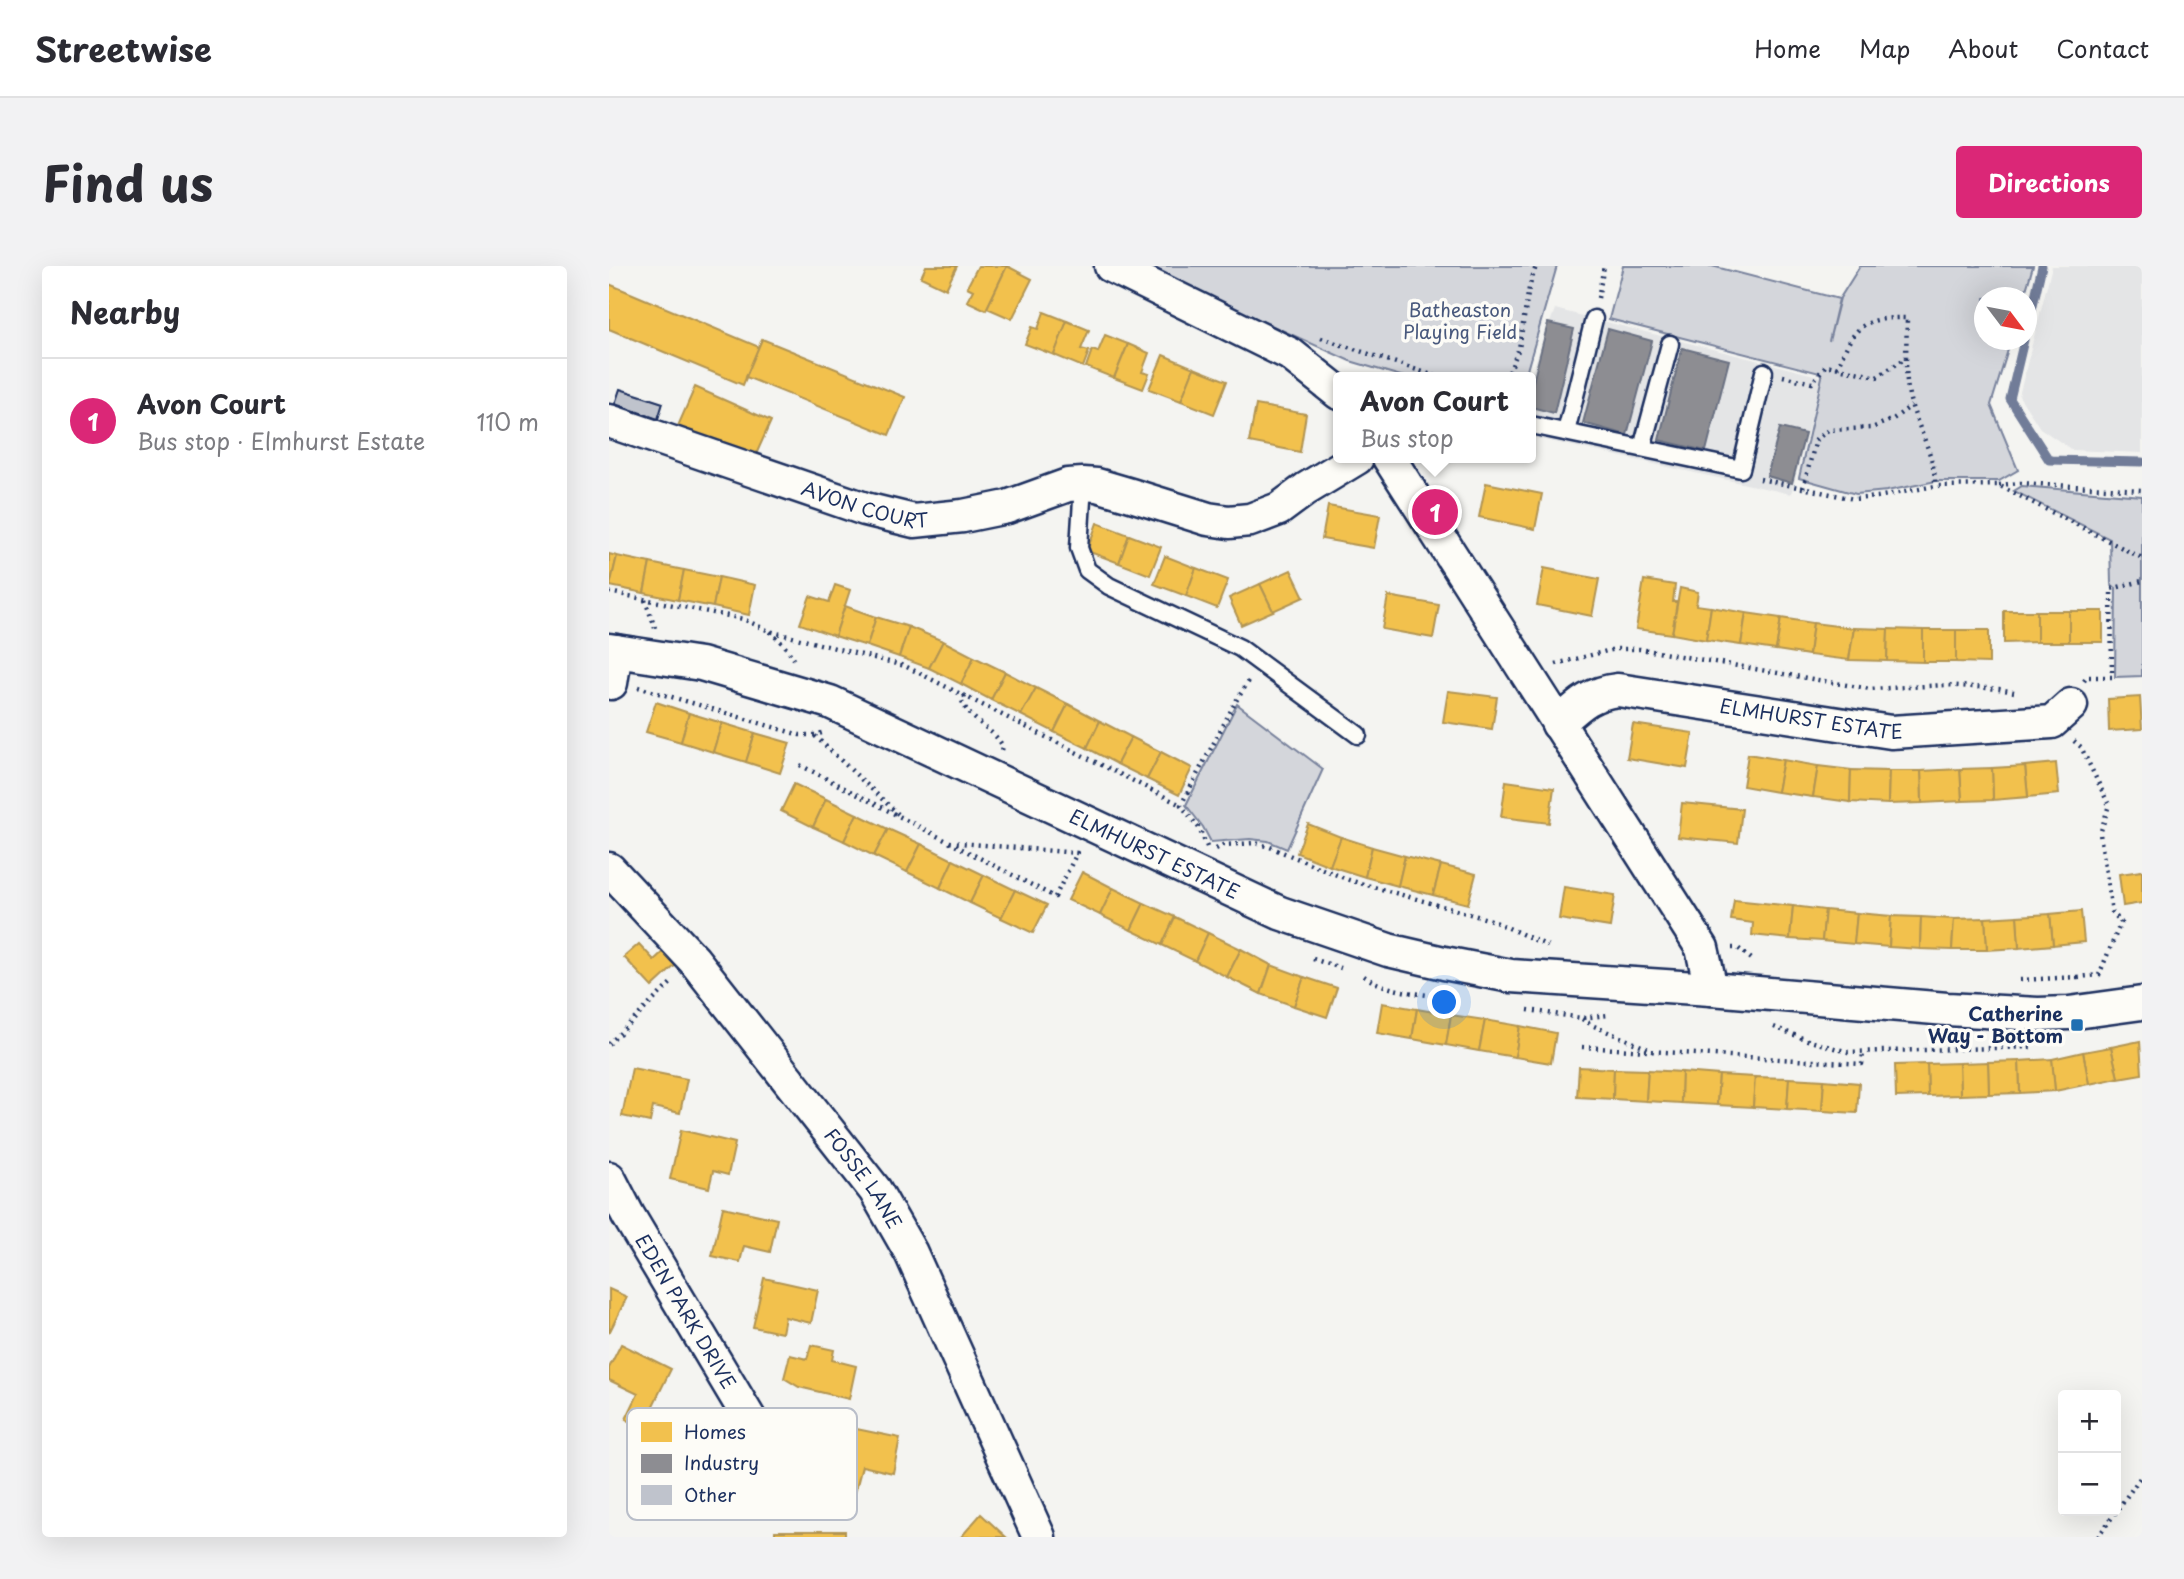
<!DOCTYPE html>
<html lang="en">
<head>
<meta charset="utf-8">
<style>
	body { margin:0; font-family:"Playpen Sans",sans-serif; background:#f2f2f3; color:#2b2b33 }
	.controls { position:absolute; right:21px; bottom:21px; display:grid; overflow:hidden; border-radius:7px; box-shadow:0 7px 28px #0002 }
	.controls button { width:63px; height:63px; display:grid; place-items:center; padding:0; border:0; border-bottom:2px solid #e1e1e2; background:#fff; color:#2b2b33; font:35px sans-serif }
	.compass { position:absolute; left:1365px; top:21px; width:63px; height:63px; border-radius:50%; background:#fff; box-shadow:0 7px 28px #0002; rotate:122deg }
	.you { position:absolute; left:836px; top:737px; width:24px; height:24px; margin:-18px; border:5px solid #fff; border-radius:50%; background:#1a73e8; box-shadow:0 0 0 10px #1a73e833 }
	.badge { display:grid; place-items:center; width:46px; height:46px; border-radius:50%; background:#db2777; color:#fff; font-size:23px; font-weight:700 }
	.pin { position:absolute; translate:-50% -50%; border:4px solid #fff; box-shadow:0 2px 7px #0006 }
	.popup { position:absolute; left:724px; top:106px; width:203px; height:91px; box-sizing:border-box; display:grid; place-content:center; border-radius:7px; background:#fff; filter:drop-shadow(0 2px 5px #0005); font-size:23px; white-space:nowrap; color:#7c7c81 }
	.popup b { font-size:26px; color:#2b2b33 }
	.popup::after { content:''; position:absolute; left:50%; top:100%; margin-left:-14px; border:14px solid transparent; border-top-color:#fff }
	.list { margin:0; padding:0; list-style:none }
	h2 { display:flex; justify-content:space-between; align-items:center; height:91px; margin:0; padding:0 28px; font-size:30px }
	h2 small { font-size:23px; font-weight:400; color:#7c7c81 }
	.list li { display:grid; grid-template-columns:46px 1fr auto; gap:21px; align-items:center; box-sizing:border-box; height:126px; padding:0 28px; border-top:2px solid #e1e1e2 }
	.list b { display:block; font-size:26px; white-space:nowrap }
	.list p { margin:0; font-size:23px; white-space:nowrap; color:#7c7c81 }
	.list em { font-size:23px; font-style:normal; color:#7c7c81 }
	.map { position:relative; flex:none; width:1533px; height:1271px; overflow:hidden; border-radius:7px }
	header { display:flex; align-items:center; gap:42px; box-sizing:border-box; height:98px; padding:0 35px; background:#fff; border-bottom:2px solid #e1e1e2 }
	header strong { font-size:33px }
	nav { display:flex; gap:38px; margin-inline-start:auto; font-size:24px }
	.intro { display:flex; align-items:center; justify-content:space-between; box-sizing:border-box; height:168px; padding:0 42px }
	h1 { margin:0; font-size:49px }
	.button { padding:18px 32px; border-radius:7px; background:#db2777; color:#fff; font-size:24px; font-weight:700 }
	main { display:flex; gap:42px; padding:0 42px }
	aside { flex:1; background:#fff; border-radius:7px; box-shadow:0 7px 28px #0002 }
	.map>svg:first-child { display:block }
	.built { fill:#e4e5e6 }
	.green { fill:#d4d6db; stroke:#78829c; stroke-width:2 }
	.homes { fill:#f2c14e; stroke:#b29553; stroke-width:2 }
	.industry { fill:#8d8d92; stroke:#6b7182; stroke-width:2 }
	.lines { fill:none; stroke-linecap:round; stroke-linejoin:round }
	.stream { stroke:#717c98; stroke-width:9 }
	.building { fill:#bfc3cc; stroke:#1b2f5e; stroke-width:2 }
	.service-casing { stroke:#1b2f5e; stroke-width:21 }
	.minor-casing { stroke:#1b2f5e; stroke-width:37 }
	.path { stroke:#1b2f5e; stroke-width:4.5; stroke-dasharray:2 5; stroke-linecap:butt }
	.service { stroke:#fdfcf7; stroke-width:16 }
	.minor { stroke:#fdfcf7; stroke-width:32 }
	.poi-dot { fill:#1f6fb2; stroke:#fdfcf7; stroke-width:2.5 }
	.labels { text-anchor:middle; stroke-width:7; stroke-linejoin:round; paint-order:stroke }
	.park-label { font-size:19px; fill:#49597d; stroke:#fdfcf7 }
	.street-label { font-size:19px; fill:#1b2f5e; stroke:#fdfcf7 }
	.poi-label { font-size:19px; font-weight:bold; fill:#1b2f5e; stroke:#fdfcf7; text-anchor:end }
	.key { fill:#fdfcf7; stroke:#b9bec9; stroke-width:2 }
	.key-label { font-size:19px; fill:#1b2f5e }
</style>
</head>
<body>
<header>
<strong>Streetwise</strong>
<nav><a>Home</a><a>Map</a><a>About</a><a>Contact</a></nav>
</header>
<div class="intro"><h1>Find us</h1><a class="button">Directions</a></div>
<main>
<aside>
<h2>Nearby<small></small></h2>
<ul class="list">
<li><span class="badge">1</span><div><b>Avon Court</b><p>Bus stop · Elmhurst Estate</p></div><em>110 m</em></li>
</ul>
</aside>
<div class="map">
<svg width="1533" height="1271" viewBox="0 0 1533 1271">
	<rect width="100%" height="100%" fill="#f4f4f1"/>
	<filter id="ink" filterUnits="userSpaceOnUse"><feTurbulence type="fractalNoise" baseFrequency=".0143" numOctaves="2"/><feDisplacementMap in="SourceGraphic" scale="14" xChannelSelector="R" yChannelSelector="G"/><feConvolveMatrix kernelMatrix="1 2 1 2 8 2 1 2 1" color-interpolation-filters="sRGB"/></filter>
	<g filter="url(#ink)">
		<g class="built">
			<path d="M1443,0H1533V187L1463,184L1431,162L1410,130Z"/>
			<path d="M946,43L1213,111L1182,228L922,171L921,111Z"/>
		</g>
		<g class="green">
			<path d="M532,0H948L916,111H795L741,95Z"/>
			<path d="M1014,0H1103L1230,33L1220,75L1231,32L1251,0H1424L1415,31L1376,32V74H1402L1382,139L1409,204L1390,215H1327L1278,225L1247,228L1190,212L1213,111L1211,107L1000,53Z"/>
			<path d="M1413,220L1533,230V410L1506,411L1507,322L1502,318L1501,273L1405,225Z"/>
			<path d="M628,438L714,503L678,583L659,575L641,573L602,576L594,561L577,539Z"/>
		</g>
		<g class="homes">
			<path d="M317,0H348L337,23L312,11Z"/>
			<path d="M369,0H398L377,44L358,35L364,24L358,21Z"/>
			<path d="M398,0L423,13L403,53L378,42Z"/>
			<path d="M0,18L150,81L134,119L0,63Z"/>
			<path d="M435,46L458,55L445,89L416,78L423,61L429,63Z"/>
			<path d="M458,55L480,64L472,83L480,85L474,101L445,89Z"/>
			<path d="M496,69L519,78L505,112L477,101L483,84L489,86Z"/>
			<path d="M153,73L296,131L280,169L137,111Z"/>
			<path d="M519,78L540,87L533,106L540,108L534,123L505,112Z"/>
			<path d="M554,89L585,102L572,135L540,123Z"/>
			<path d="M585,102L618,115L605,148L572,135Z"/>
			<path d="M86,121L162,155L145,193L69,160Z"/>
			<path d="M647,139L697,148L691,186L640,176Z"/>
			<path d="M877,217L933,228L926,263L870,251Z"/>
			<path d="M719,240L771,249L765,282L713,273Z"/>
			<path d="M488,257L520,269L510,297L478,285Z"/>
			<path d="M520,269L552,281L541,309L510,297Z"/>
			<path d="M0,288L8,290L1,320L0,319Z"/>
			<path d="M8,290L41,297L35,327L1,320Z"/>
			<path d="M556,290L587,302L577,330L545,318Z"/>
			<path d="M41,297L75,304L69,334L35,327Z"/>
			<path d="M587,302L619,314L608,342L577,330Z"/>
			<path d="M935,302L990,313L983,350L928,339Z"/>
			<path d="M75,304L110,311L104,341L69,334Z"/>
			<path d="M682,304L695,331L664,345L651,318Z"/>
			<path d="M110,311L146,319L140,349L104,341Z"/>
			<path d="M1035,314L1066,319L1064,336H1068L1063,368L1027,363Z"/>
			<path d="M651,318L664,345L632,359L620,332Z"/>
			<path d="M226,319L241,324L226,370L191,358L201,330L220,336Z"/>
			<path d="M1071,322L1089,326L1087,339L1102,341L1097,374L1063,368Z"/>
			<path d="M779,330L830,339L824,372L773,363Z"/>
			<path d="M236,340L267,351L258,380L226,370Z"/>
			<path d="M1102,341L1137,347L1132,379L1097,374Z"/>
			<path d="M1395,345H1428V376L1395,377Z"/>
			<rect x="1428" y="345" width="32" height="31"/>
			<rect x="1460" y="345" width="34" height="31"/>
			<path d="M1137,347L1172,352L1167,384L1132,379Z"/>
			<path d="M267,351L300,361L290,391L258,380Z"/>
			<path d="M1172,352L1204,357L1200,389L1167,384Z"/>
			<path d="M1204,357L1245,362L1240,394L1200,389Z"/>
			<path d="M300,361L334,375L320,402L290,391Z"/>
			<path d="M1245,362L1279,363L1278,395L1240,394Z"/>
			<path d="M1279,363L1314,364V396L1278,395Z"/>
			<rect x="1314" y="364" width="33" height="32"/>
			<path d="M1347,364H1380V397L1347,396Z"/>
			<path d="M334,375L365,391L352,418L320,402Z"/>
			<path d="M365,391L396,406L382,434L352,418Z"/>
			<path d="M396,406L427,422L412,449L382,434Z"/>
			<path d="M427,422L459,438L445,466L412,449Z"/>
			<path d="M839,425L888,431L883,463L834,456Z"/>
			<path d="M1531,431L1533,463L1500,465L1499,433Z"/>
			<path d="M47,436L80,447L72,476L37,466Z"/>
			<path d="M459,438L491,455L478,482L445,466Z"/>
			<path d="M80,447L113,457L104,486L72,476Z"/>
			<path d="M491,455L522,471L508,498L478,482Z"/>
			<path d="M113,457L146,467L137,496L104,486Z"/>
			<path d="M1024,458L1084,467L1078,502L1018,492Z"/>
			<path d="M146,467L181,477L171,507L137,496Z"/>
			<path d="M522,471L552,486L538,513L508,498Z"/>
			<path d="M552,486L583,502L570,529L538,513Z"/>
			<path d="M1139,488L1174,494L1168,526L1134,520Z"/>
			<path d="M1174,494L1209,500L1204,531L1168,526Z"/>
			<path d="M1447,497L1450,528L1419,531L1416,500Z"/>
			<path d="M1209,500L1242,504L1241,536L1204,531Z"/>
			<path d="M1416,500L1419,531L1384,534L1383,502Z"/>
			<path d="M1383,502L1384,534L1353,535L1351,503Z"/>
			<path d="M1351,503L1353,535L1313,537L1312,505Z"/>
			<path d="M1242,504L1280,505L1279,538L1241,536Z"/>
			<path d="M1280,505H1312L1313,537L1279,538Z"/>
			<path d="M897,515L945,522L940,557L892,551Z"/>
			<path d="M185,518L217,533L204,561L172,545Z"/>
			<path d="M217,533L248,548L235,575L204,561Z"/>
			<path d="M1073,537L1133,543L1129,577L1069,571Z"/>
			<path d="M248,548L279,563L265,590L235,575Z"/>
			<path d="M699,558L732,571L721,600L688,587Z"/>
			<path d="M279,563L312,578L298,606L265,590Z"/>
			<path d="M732,571L763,581L756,611L721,600Z"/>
			<path d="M312,578L344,594L331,622L298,606Z"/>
			<path d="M763,581L796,590L789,620L756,611Z"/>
			<path d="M796,590L832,599L824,629L789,620Z"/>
			<path d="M344,594L375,609L361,637L331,622Z"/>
			<path d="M832,599L867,608L859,638L824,629Z"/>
			<path d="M1533,605V637L1514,640L1510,608Z"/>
			<path d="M473,606L504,622L491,649L459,634Z"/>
			<path d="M375,609L406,624L392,652L361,637Z"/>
			<path d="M955,621L1006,629L1001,661L950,653Z"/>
			<path d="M504,622L535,637L522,664L491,649Z"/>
			<path d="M406,624L438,639L424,667L392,652Z"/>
			<path d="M1125,634L1184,640L1181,673L1143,669L1144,657L1122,654Z"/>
			<path d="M535,637L566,651L553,679L522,664Z"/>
			<path d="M1184,640L1216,644L1213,675L1181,673Z"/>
			<path d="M1216,644L1248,647L1245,678L1213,675Z"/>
			<path d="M1472,645L1475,676L1444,679L1441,648Z"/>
			<path d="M1248,647L1282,650L1280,681L1245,678Z"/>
			<path d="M1441,648L1444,679L1410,682L1408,650Z"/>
			<path d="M1282,650L1312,651L1311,683L1280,681Z"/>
			<path d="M1408,650L1410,682L1378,684L1376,652Z"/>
			<path d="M566,651L599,667L586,695L553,679Z"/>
			<path d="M1312,651L1345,653L1343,684L1311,683Z"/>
			<path d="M1376,652L1378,684H1343L1345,653Z"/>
			<path d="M599,667L632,683L618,711L586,695Z"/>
			<path d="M30,678L45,694L57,683L70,696L43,721L15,691Z"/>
			<path d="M632,683L662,699L652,728L618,711Z"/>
			<path d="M662,699L695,711L685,740L652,728Z"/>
			<path d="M695,711L728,722L718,751L685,740Z"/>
			<path d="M773,737L808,743L803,773L768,767Z"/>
			<path d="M808,743L842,749L837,779L803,773Z"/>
			<path d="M842,749L876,754L870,785L837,779Z"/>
			<path d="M876,754L911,760L906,791L870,785Z"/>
			<path d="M911,760L947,767L942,797L906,791Z"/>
			<path d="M1531,775L1533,808L1509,812L1502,781Z"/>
			<path d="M1502,781L1509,812L1480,818L1474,786Z"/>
			<path d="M1474,786L1480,818L1446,825L1443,793Z"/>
			<path d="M1443,793L1446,825L1411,827L1410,795Z"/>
			<path d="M1410,795L1411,827L1380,828L1379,796Z"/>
			<path d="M1379,796L1380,828L1351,829L1350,797Z"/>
			<path d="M1350,797L1351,829L1319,830L1318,798Z"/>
			<path d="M1318,798L1319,830L1287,831L1286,799Z"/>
			<path d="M970,801L1005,803L1004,833L968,831Z"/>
			<path d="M23,802L78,813L71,847L44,841L41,856L13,850Z"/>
			<path d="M1005,803L1039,804L1037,835L1004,833Z"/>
			<path d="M1039,804L1073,806L1072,837L1037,835Z"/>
			<path d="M1073,806L1110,809L1108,839L1072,837Z"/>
			<path d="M1110,809L1146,811L1144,841L1108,839Z"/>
			<path d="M1146,811L1180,812L1178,843L1144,841Z"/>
			<path d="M1180,812L1215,814L1213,845L1178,843Z"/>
			<path d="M1215,814L1250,817L1248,847L1213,845Z"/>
			<path d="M72,864L126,877L119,909L104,905L100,922L61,913Z"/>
			<path d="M114,941L168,953L161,986L135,980L131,996L103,990Z"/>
			<path d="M155,1012L209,1024L202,1057L176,1051L173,1067L144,1061Z"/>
			<path d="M0,1023L18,1031L0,1067Z"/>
			<path d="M12,1078L62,1103L33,1162L17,1153L29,1128L0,1114V1102Z"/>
			<path d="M202,1079L225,1084L223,1094L247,1100L240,1133L190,1121L175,1112L181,1089L198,1093Z"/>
			<path d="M55,1154L102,1177L79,1224L63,1216L71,1200L40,1184Z"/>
			<path d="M238,1161L291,1172L284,1207L253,1200L246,1227L225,1222Z"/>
			<path d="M372,1248L397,1271H352Z"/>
			<rect x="166" y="1265" width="70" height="6"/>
		</g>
		<g class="industry">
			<path d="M939,57L965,63L945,147L922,141V124Z"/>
			<path d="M999,63L1043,75L1018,169L974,157Z"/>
			<path d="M1073,82L1120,94L1097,185L1050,174Z"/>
			<path d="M1171,162L1196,168L1183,217L1158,210Z"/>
		</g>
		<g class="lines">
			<g class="stream">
				<path d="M1418,65L1433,0"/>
				<path d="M1415,74L1401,133L1440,194L1533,196"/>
			</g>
		</g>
		<path class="building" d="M11,123L54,137L49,153L6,138Z"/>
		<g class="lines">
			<defs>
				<g id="service">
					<path d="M922,159L1132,203L1155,106"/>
					<path d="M957,166L985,53"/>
					<path d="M1033,182L1061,78"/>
					<path d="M474,218L470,282L478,304L500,320L631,382L749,469"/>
				</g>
				<g id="minor">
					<path d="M502,0L681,88L730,127"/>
					<path id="s1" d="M0,155L256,243L305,255L354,250L398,241L459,219L474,218L488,219L522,229L599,253L620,256L641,254L670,243L697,223L748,192"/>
					<path d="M780,192L1093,682L1102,723"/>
					<path id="s2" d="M0,384L92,398L221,436L671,647L779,684L835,697L902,710L1102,723L1338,743L1429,748L1460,747L1533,737"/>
					<path d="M2,417L7,385"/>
					<path id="s3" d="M949,458C969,440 981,427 1009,424L1282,466L1443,456L1462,439"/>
					<path id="s4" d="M0,603L85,694L266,924L302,987L430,1271"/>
					<path id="s5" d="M0,912L19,949L177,1214"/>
				</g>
			</defs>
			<use href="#service" class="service-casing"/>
			<use href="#minor" class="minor-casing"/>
			<g class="path">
				<path d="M989,32L995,0"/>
				<path d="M712,72L829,111"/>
				<path d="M1297,92C1297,109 1298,125 1303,141C1311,166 1327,193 1326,220"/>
				<path d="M1174,110L1203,117L1217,99L1268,111L1297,92L1298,52C1251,51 1245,62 1228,102"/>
				<path d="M896,111L899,109L910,82L920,22L927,0"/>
				<path d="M1151,213L1245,233L1268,231L1326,220L1389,219L1533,292"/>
				<path d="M1390,219L1411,217L1533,224"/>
				<path d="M1194,222L1207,174L1219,164L1263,162L1284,153L1302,140"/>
				<path d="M0,326L134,353L160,365L296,400L572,539"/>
				<path d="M36,334L46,362"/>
				<path d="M161,366L174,378L185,393"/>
				<path d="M947,398L1006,383H1031L1261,423L1338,419L1390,423L1405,426"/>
				<path d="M1475,415L1478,411H1503L1502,323L1533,315"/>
				<path d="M29,421L191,469H206L216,466"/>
				<path d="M356,429L353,435C361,456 385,462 394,481L393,484"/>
				<path d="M206,470L289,548"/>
				<path d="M1465,475L1472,481L1500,539L1491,568L1503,646L1512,656L1490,709L1469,711L1468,713"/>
				<path d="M191,499L446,631L468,587L340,576"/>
				<path d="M598,581L590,562L572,539L627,435L640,415"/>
				<path d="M607,583L614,579L646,577L661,581L740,614L882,654L939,680"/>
				<path d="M1123,682H1129L1145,695"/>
				<path d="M704,693L732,702"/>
				<path d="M755,710C780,727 815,728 844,732"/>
				<path d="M1411,714L1469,711"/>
				<path d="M919,744L972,752L1000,749"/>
				<path d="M973,753L985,760L1042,784"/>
				<path d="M1165,761L1201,775L1239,786L1425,781"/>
				<path d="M0,778L64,715"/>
				<path d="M973,781L1253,798L1254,786"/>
				<path d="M1489,1271L1533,1209"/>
			</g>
			<use href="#service" class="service"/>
			<use href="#minor" class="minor"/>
		</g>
	</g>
	<rect class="poi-dot" x="1461" y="752" width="14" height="14" rx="3.5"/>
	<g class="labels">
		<g class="park-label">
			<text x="851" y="51">Batheaston<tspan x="851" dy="22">Playing Field</tspan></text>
		</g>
		<g class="street-label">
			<text dy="7" stroke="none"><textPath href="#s1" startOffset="270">AVON COURT</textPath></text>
			<text dy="7" stroke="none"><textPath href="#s3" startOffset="266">ELMHURST ESTATE</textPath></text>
			<text dy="7" stroke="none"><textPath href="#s2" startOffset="586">ELMHURST ESTATE</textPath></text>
			<text dy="7" stroke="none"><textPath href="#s4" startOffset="401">FOSSE LANE</textPath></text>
			<text dy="7" stroke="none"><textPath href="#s5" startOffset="154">EDEN PARK DRIVE</textPath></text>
		</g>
		<g class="poi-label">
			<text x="1454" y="755">Catherine<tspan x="1454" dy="22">Way - Bottom</tspan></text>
		</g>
	</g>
	<rect x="18" y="1142" width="230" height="112" rx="10" class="key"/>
	<rect x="32" y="1156" width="31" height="20" fill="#f2c14e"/>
	<rect x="32" y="1188" width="31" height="19" fill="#8d8d92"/>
	<rect x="32" y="1219" width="31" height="20" fill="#bfc3cc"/>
	<g class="key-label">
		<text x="75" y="1173">Homes</text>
		<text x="75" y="1204">Industry</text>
		<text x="75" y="1236">Other</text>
	</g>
</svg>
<div class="controls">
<button>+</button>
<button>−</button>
</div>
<svg class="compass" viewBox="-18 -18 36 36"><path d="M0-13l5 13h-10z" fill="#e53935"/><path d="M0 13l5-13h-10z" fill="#7c7c81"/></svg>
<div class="you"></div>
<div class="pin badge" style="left:826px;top:246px">1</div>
<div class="popup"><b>Avon Court</b>Bus stop</div>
</div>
</main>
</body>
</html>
